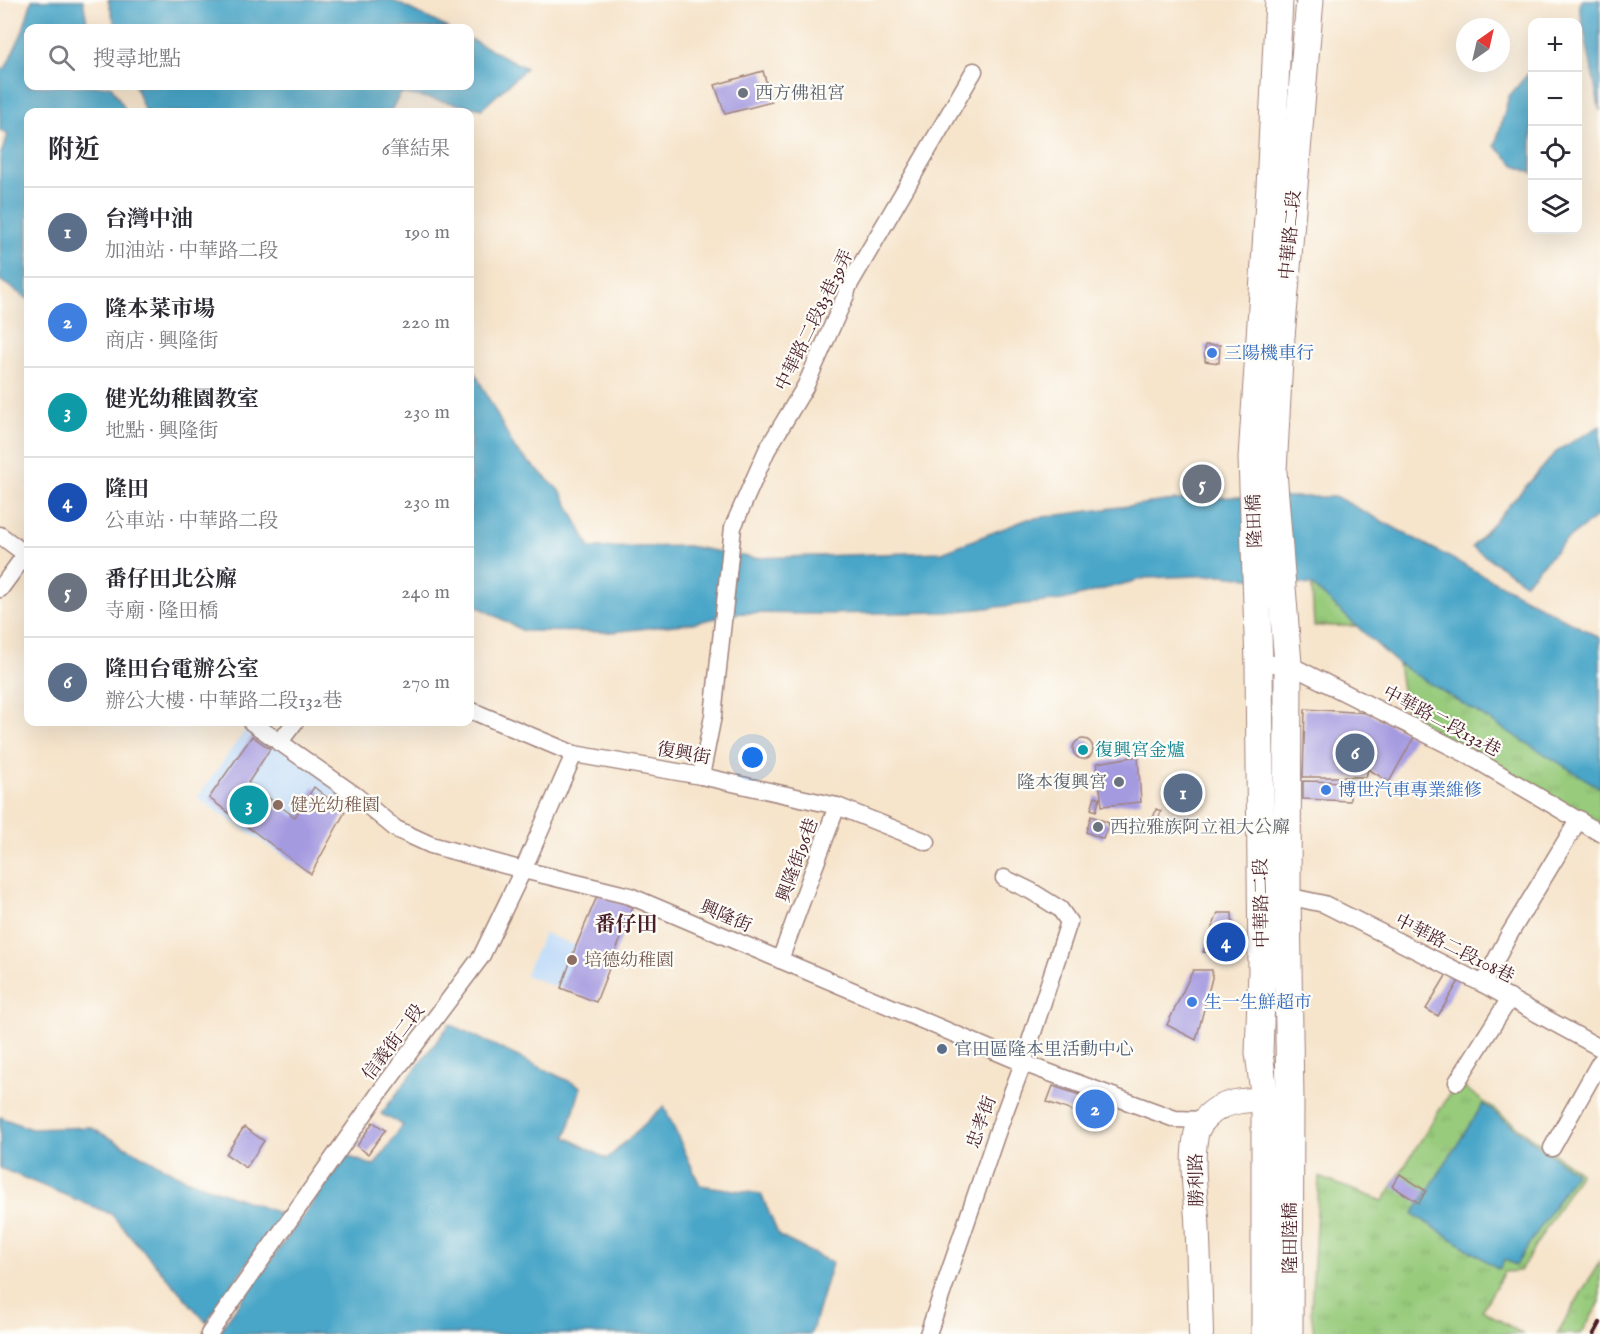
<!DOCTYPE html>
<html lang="zh-TW">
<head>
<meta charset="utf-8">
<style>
	body { margin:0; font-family:"IM FELL English","Noto Serif TC",serif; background:#f2f2f3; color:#2b2b33 }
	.controls { position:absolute; right:18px; top:18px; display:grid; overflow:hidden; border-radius:12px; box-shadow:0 6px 24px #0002 }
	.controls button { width:54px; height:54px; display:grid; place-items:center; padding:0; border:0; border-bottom:2px solid #e1e1e2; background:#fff; color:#2b2b33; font:30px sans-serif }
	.compass { position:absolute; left:1456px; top:18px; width:54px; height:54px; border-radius:50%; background:#fff; box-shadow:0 6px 24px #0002; rotate:34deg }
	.you { position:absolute; left:753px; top:758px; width:21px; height:21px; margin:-15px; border:4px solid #fff; border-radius:50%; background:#1a73e8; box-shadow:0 0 0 9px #1a73e833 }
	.badge { display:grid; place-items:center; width:39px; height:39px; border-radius:50%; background:#b45309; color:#fff; font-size:20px; font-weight:700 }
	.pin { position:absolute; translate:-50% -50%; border:3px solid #fff; box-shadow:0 2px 6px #0006 }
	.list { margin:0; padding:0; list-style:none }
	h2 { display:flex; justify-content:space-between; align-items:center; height:78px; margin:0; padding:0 24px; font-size:26px }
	h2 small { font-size:20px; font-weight:400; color:#7c7c81 }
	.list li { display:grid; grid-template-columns:39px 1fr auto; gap:18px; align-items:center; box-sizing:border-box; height:90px; padding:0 24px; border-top:2px solid #e1e1e2 }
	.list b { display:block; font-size:22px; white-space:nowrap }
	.list p { margin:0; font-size:20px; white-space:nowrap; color:#7c7c81 }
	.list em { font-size:20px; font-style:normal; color:#7c7c81 }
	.icon { flex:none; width:33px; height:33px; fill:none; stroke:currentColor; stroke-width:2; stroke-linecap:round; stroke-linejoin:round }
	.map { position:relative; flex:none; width:1600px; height:1334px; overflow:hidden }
	.search { position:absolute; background:#fff; box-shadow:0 6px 24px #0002; left:24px; top:24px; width:450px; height:66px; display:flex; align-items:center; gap:15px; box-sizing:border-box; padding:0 21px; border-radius:12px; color:#7c7c81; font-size:22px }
	.panel { position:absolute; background:#fff; box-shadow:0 6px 24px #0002; left:24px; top:108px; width:450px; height:618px; border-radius:12px }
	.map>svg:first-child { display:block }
	.built { fill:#c6def8 }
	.park { fill:url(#park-tufts); stroke:#717554; stroke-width:1.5 }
	.water { fill:#4aa6c8; stroke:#4a627a; stroke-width:1.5 }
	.building { fill:#a49ae0 }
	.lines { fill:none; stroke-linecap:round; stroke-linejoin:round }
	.minor-casing { stroke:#a0827b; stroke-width:19 }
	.secondary-casing { stroke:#a0827b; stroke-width:26 }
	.primary-casing { stroke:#a0827b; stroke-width:29 }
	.minor { stroke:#fff; stroke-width:16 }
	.secondary { stroke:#fff; stroke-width:24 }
	.primary { stroke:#fff; stroke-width:27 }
	.rail { stroke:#4a1f2b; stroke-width:4.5 }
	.worship-dot { fill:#6b7280; stroke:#fdfcf7; stroke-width:2 }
	.shop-dot { fill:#3f7fe0; stroke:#fdfcf7; stroke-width:2 }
	.culture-dot { fill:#0f9aa8; stroke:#fdfcf7; stroke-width:2 }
	.education-dot { fill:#8d6e63; stroke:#fdfcf7; stroke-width:2 }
	.service-dot { fill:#5c6f8a; stroke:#fdfcf7; stroke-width:2 }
	.labels { text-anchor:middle; stroke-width:4.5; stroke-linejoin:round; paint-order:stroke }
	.worship-label { font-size:18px; fill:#5b616d; stroke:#fdfcf7; text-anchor:start }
	.street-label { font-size:18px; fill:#4a1f2b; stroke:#fdfcf7 }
	.shop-label { font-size:18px; fill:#366cbe; stroke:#fdfcf7; text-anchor:start }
	.culture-label { font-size:18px; fill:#0d838f; stroke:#fdfcf7; text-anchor:start }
	.education-label { font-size:18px; fill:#785e54; stroke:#fdfcf7; text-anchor:start }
	.service-label { font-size:18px; fill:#4e5e75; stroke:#fdfcf7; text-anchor:start }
	.quarter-label { font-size:21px; font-weight:bold; fill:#4a1f2b; stroke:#fdfcf7 }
</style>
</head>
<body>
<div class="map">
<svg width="1600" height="1334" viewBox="0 0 1600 1334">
	<defs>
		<pattern id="park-tufts" width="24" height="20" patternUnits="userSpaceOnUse" patternTransform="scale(1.5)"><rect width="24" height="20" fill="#98cb7c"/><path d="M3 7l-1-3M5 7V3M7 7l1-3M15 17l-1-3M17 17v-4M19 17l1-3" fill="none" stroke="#84ae6b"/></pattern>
	</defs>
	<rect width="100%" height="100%" fill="#fdfcf7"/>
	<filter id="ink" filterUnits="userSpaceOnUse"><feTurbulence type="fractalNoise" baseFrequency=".0167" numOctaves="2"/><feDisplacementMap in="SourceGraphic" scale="12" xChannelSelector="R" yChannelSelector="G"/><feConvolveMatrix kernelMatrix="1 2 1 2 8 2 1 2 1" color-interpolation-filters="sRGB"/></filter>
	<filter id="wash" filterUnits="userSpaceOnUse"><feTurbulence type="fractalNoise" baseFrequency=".008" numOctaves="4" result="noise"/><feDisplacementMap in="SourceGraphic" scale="24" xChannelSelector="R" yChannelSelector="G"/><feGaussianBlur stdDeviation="1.35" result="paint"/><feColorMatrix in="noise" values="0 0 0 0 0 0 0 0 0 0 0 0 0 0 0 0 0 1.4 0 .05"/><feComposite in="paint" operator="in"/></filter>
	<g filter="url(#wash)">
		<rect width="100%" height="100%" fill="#f6e4cb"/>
		<g class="built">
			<path d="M251,722L355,795L345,812L311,874L197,798Z"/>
			<path d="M598,894L633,907L596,1002L525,975L544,933L576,946Z"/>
			<path d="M1086,1097L1109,1105L1103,1121L1081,1114Z"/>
		</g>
		<g class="park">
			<path d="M1337,497L1600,671V833L1406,714L1398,664L1358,626H1314L1309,528Z"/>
			<path d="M1457,1082L1580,1173L1520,1271L1504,1272L1482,1310L1523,1334H1314L1311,1311L1319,1177L1383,1201Z"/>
			<path d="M1600,1261V1302L1581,1334H1557Z"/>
		</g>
		<g class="water">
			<path d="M32,0H83L88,28H28V86H111L123,105L125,112H28V299L0,280V156L8,135L0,130V67L5,69L22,33Z"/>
			<path d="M108,0H392L448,28H116Z"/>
			<path d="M1583,0H1600V111L1579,5Z"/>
			<path d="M470,39L526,68L482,109L401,93L390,112H145L135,86H470Z"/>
			<path d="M1532,69V173L1516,166L1495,146L1509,96Z"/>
			<path d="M470,363L515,449L562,493L590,548L688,546L753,558L942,552L1028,519L1174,500L1232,497H1337L1600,638V788L1398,664L1312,585L1222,575L1146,578L1063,600L949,612L817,614L740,613L693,623L612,632L523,631L470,602Z"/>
			<path d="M1600,426V514L1563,543L1525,583L1472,547L1558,450Z"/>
			<path d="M450,1024L581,1087L566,1137L607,1159L664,1106L700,1185L761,1194L779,1236L832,1263L811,1334H217L347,1156L374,1166L403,1125L381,1114Z"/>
			<path d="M1483,1104L1575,1173L1516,1265L1505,1260L1499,1269L1413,1214Z"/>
			<path d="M0,1117L31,1129L90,1127L185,1179L282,1214L206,1322L111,1214L0,1168Z"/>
		</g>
		<g id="blocks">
			<g class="building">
				<path d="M763,71L772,102L725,114L715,85Z"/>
				<path d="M1205,345H1220L1219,363L1205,361Z"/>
				<path d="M1202,476L1210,481L1202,492L1194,488Z"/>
				<path d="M1305,709L1369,713L1414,737L1389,782L1368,769L1366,777H1303Z"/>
				<path d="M252,736L270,749L248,783L295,817L314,787L345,812L311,874L209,798Z"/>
				<circle cx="1083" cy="749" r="10"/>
				<path d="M1138,756L1141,802L1102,806L1097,763Z"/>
				<path d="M1303,781L1350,782V801L1303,799Z"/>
				<path d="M1095,796L1100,798L1096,811L1091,809Z"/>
				<path d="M1156,809L1161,811L1157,823L1152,822Z"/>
				<path d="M1091,816L1109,823L1103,839L1086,832Z"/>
				<path d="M598,894L633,907L596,1002L561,988L576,946Z"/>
				<path d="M1218,913H1232L1234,954L1203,952Z"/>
				<path d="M1450,969L1462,976L1438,1016L1426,1009Z"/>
				<path d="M1193,970H1212V978L1196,1040L1167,1025Z"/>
				<path d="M1053,1086L1086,1097L1081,1114L1047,1102Z"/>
				<path d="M373,1122L385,1130L368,1154L357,1146Z"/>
				<path d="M244,1127L264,1141L246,1168L226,1154Z"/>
				<path d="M1400,1174L1426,1191L1419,1203L1392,1186Z"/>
			</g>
		</g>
	</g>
	<g filter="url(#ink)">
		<use href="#blocks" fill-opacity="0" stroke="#a0827b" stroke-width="1.5"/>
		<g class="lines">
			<defs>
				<g id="minor">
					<path d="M0,535L28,556"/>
					<path d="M0,589L28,551"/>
					<path d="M1259,664H1288L1466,754L1600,833"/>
					<path d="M470,710L574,754L701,776L837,806L927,842"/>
					<path d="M251,722L355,795L396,829L431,845L523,870L630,896L1023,1063L1175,1119L1204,1120"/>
					<path d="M279,743L295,722"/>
					<path d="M701,776L713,716L733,527L767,450L805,387L846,295L848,287L974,71"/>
					<path d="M1287,896L1324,904L1483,984L1600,1048"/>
					<path d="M780,960L837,806"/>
					<path d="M1483,984L1509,935L1579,819"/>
					<path d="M1457,1082L1510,998"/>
					<path d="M1552,1148L1600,1062"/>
					<path d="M209,1334L382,1089L481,957L523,870L574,754"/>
					<path d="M928,1334L997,1133L1023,1063L1069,922L1060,909L1031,891L1004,878"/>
				</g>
				<path id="secondary" d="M1201,1334C1200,1295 1199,1257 1197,1218C1195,1192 1191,1162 1196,1135C1197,1130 1201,1123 1205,1119C1223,1097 1257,1099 1283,1101"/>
				<g id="primary">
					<path d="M1265,1334V1100L1259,1053L1262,970L1259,664L1252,458L1270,187L1279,0"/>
					<path d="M1289,1334L1290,1101L1287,896L1288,664L1273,471L1279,360L1310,0"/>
				</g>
			</defs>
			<use href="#minor" class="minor-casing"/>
			<use href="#secondary" class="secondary-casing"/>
			<use href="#primary" class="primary-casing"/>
			<use href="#minor" class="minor"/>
			<use href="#secondary" class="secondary"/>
			<use href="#primary" class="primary"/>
			<path class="rail" d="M1594,1334L1600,1323"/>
		</g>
	</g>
	<g class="worship-dot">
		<circle cx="743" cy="93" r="6"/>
		<circle cx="1119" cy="782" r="6"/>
		<circle cx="1098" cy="827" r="6"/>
	</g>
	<g class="shop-dot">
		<circle cx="1212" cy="353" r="6"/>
		<circle cx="1326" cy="790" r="6"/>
		<circle cx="1192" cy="1002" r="6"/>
	</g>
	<circle class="culture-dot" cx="1083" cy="750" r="6"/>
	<g class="education-dot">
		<circle cx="278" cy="805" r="6"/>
		<circle cx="572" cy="960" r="6"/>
	</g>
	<circle class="service-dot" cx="942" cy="1049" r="6"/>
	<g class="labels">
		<g class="worship-label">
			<text x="755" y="99">西方佛祖宮</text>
			<text x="1107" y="788" text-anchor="end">隆本復興宮</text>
			<text x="1110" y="833">西拉雅族阿立祖大公廨</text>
		</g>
		<g class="street-label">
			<text transform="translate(1290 235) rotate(-85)" y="6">中華路二段</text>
			<text transform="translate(814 320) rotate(-64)" y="6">中華路二段83巷39弄</text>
			<text transform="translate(1254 521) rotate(-92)" y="6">隆田橋</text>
			<text transform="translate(1442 721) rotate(28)" y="6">中華路二段132巷</text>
			<text transform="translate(684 753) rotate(10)" y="6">復興街</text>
			<text transform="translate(797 860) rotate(-70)" y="6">興隆街96巷</text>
			<text transform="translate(1261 903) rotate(-91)" y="6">中華路二段</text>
			<text transform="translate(726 916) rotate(23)" y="6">興隆街</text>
			<text transform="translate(1455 948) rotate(27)" y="6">中華路二段108巷</text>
			<text transform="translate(393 1042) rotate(-53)" y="6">信義街二段</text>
			<text transform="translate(981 1122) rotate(-70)" y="6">忠孝街</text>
			<text transform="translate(1196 1180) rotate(-91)" y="6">勝利路</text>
			<text transform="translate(1290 1238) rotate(-90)" y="6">隆田陸橋</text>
		</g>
		<g class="shop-label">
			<text x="1224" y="359">三陽機車行</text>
			<text x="1338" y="796">博世汽車專業維修</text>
			<text x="1204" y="1008">生一生鮮超市</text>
		</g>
		<g class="culture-label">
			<text x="1095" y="756">復興宮金爐</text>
		</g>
		<g class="education-label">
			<text x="290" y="811">健光幼稚園</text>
			<text x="584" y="966">培德幼稚園</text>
		</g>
		<g class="service-label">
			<text x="954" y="1055">官田區隆本里活動中心</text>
		</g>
		<g class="quarter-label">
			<text x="626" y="931">番仔田</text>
		</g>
	</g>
</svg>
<div class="controls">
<button>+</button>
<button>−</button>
<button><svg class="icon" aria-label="locate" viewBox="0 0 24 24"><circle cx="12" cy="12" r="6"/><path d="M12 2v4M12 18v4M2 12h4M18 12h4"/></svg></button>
<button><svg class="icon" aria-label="layers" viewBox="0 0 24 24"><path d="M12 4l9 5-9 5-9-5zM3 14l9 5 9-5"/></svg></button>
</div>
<svg class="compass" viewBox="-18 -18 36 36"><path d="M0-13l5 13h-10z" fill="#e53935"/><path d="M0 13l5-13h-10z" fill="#7c7c81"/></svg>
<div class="you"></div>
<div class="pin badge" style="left:1183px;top:793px;background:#5c6f8a">1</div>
<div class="pin badge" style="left:1095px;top:1109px;background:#3f7fe0">2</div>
<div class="pin badge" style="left:249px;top:805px;background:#0f9aa8">3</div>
<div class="pin badge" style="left:1226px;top:942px;background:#1a4fb4">4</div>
<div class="pin badge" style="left:1202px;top:484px;background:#6b7280">5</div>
<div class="pin badge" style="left:1355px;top:753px;background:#5c6f8a">6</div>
<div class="search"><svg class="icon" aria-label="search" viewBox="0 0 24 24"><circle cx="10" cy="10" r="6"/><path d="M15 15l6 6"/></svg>搜尋地點</div>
<section class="panel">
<h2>附近<small>6筆結果</small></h2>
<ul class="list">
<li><span class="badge" style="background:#5c6f8a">1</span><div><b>台灣中油</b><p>加油站 · 中華路二段</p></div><em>190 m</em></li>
<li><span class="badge" style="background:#3f7fe0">2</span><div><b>隆本菜市場</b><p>商店 · 興隆街</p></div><em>220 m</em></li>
<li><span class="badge" style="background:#0f9aa8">3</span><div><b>健光幼稚園教室</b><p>地點 · 興隆街</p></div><em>230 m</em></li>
<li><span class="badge" style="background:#1a4fb4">4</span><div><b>隆田</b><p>公車站 · 中華路二段</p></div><em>230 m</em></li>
<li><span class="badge" style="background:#6b7280">5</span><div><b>番仔田北公廨</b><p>寺廟 · 隆田橋</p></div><em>240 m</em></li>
<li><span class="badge" style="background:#5c6f8a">6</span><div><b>隆田台電辦公室</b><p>辦公大樓 · 中華路二段132巷</p></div><em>270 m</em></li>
</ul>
</section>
</div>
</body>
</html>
